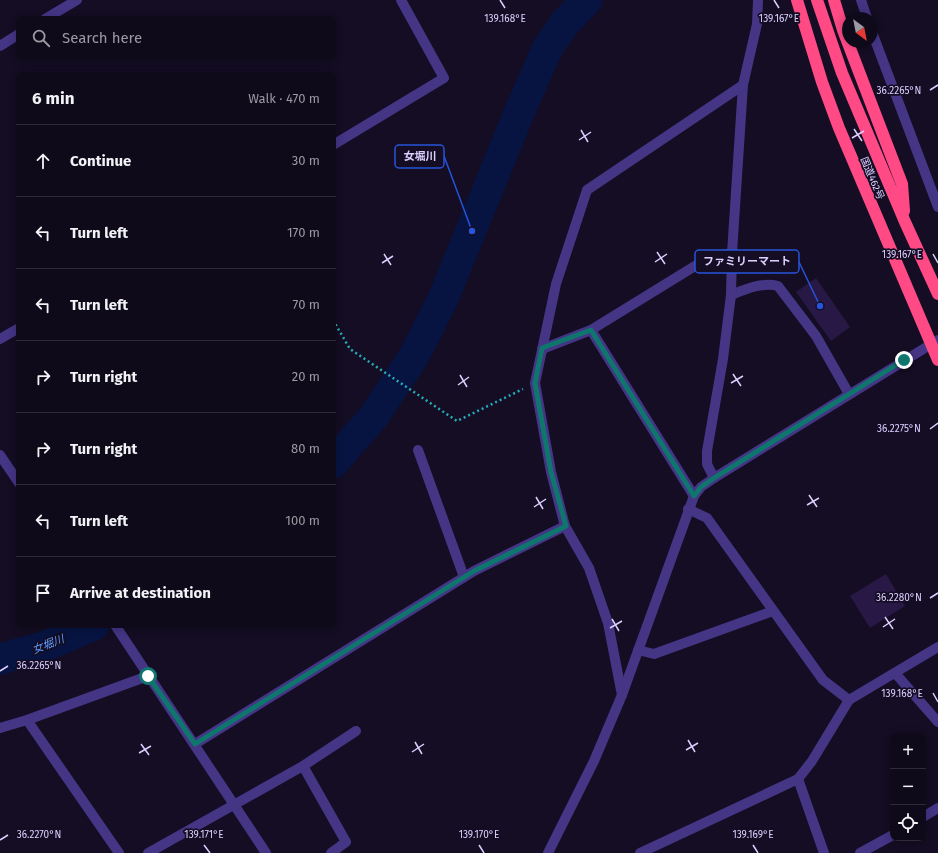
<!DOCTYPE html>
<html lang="en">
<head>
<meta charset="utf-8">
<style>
	body { margin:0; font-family:"Fira Sans","Noto Sans JP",sans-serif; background:#181323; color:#f1f3f6 }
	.controls { position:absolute; right:12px; bottom:12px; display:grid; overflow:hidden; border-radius:8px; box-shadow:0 2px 10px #0003 }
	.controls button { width:36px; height:36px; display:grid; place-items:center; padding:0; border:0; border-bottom:1px solid #2f2b39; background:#0f0a1a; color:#f1f3f6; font:20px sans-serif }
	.compass { position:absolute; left:842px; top:12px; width:36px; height:36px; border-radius:50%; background:#0f0a1a; box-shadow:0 2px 10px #0003; rotate:148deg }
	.stop { position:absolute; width:12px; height:12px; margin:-9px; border:3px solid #0f766e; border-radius:50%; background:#fff }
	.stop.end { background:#0f766e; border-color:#fff; box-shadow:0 1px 4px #0008 }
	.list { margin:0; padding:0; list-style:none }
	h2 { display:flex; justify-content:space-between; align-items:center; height:52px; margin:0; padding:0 16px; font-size:17px }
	h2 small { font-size:13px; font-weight:400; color:#9b9aa2 }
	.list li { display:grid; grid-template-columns:26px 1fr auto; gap:12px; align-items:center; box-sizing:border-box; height:72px; padding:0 16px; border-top:1px solid #2f2b39 }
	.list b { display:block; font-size:15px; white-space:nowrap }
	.list em { font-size:13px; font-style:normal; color:#9b9aa2 }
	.icon { flex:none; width:22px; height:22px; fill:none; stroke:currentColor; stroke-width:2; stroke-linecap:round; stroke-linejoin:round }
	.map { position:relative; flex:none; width:938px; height:853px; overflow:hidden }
	.search { position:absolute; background:#0f0a1a; box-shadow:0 2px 10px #0003; left:16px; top:16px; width:320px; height:44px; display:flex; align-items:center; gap:10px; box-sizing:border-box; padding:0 14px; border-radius:8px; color:#9b9aa2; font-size:15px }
	.panel { position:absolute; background:#0f0a1a; box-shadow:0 2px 10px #0003; left:16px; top:72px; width:320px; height:556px; border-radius:8px }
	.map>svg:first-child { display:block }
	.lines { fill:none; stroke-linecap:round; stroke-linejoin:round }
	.river { stroke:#071442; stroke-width:31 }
	.building { fill:#281845 }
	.path { stroke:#28adba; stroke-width:2.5; stroke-dasharray:2 3; stroke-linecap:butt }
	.minor { stroke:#443585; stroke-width:10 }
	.highway { stroke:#ff4a86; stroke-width:12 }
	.route { stroke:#0f766e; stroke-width:5 }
	.ticks { fill:none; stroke:#dbcfff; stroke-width:1.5 }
	.labels { text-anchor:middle; stroke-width:3.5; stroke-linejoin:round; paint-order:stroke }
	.street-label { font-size:10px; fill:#dbcfff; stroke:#140d23 }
	.water-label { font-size:11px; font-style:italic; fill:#5d9cff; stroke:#140d23 }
	.ticks-label { font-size:10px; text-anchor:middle; fill:#dbcfff; stroke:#140d23; stroke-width:3.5; stroke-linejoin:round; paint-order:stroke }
	.leader { fill:none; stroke:#2654da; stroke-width:1.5 }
	.callout-dot { fill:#2654da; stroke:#140d23; stroke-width:1.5 }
	.callout { fill:#140d23; stroke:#2654da; stroke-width:1.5 }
	.callout-label { font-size:11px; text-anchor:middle; font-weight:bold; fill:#dbcfff }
</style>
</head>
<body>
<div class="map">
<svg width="938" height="853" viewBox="0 0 938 853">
	<rect width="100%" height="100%" fill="#140d23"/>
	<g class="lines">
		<g class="river">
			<path d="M333,463L374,416L414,356L443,299L519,113L548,47L565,23L587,0"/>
			<path d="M0,659L43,647L94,625"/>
		</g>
	</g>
	<g class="building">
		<path d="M816,278L850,327L831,341L796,292Z"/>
		<path d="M886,574L905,606L870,628L850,596Z"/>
	</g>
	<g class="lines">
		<path class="path" d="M333,320L350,349L457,421L523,389"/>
		<g class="minor">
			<path d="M861,0L867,18"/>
			<path d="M45,19L77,0"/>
			<path d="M872,32L938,207"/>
			<path d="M0,46L19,34"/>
			<path d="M333,145L444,78L401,0"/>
			<path d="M731,295C746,289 762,282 778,286L816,336L849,394"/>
			<path d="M591,330L694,496"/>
			<path d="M0,339L19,328"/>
			<path d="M542,349L591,330L708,258L732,253"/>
			<path d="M418,450L464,577"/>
			<path d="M0,455L19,483"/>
			<path d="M714,478L707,464V451L723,359L731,295L732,253L743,85L757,24L758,0"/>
			<path d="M688,509L707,518L823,680L849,700"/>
			<path d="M115,625L266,853"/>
			<path d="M638,650L654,654L773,611"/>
			<path d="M895,673L938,722"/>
			<path d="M622,695L608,623L589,568L565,526L551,472L535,383L556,284L587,190L743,85"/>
			<path d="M27,720L119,853"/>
			<path d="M0,728L27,720L148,676"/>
			<path d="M195,744L474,571L565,526"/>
			<path d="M303,766L346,842L331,853"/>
			<path d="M798,779L824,853"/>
			<path d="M923,817L938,808"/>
			<path d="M148,853L303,766L356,731"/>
			<path d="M548,853L594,761L622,695L694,496L701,487L714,478L938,340"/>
			<path d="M640,853L798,779L812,761L849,700L938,647"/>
			<path d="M860,853L893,835"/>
		</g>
		<g class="highway">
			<path d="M797,0L822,82L839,128L938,360"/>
			<path d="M817,0L842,73L905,222L938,294"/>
			<path d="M834,0L843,30L902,184L904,211"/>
		</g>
	</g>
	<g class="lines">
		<path class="route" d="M148,676L195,744L474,571L566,526L551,472L535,383L542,348L591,330L694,496L701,487L714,478L904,360"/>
	</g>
	<path class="ticks" d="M500,0L505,8M774,0L779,8M930,90L938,85M854,129L862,141M581,130L588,142M852,138L864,131M579,140L591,132M657,252L665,264M384,254L391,265M933,254L938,263M655,262L667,254M382,263L393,256M733,374L741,386M460,375L467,387M731,383L743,376M458,385L469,377M930,429L938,423M809,495L817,507M536,497L543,509M807,505L819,498M534,507L546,499M930,598L938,593M885,617L893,629M612,619L619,631M883,627L895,619M610,628L622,621M0,671L8,666M933,693L938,702M688,740L695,752M415,742L422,754M141,744L149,755M686,750L698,743M412,752L424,744M139,753L151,746M0,840L8,835M204,845L210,853M479,845L484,853M753,845L758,853"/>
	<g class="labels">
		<g class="street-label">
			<text transform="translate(873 178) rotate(67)" y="4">国道462号</text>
		</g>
		<g class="water-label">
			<text transform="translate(48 644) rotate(-21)" y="4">女堀川</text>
		</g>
	</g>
	<g class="ticks-label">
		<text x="505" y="22">139.168°E</text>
		<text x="779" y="22">139.167°E</text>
		<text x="899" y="94">36.2265°N</text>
		<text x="902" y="258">139.167°E</text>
		<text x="899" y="432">36.2275°N</text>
		<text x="899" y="601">36.2280°N</text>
		<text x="39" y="669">36.2265°N</text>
		<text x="902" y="697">139.168°E</text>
		<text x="204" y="838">139.171°E</text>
		<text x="479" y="838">139.170°E</text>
		<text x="753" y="838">139.169°E</text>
		<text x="39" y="838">36.2270°N</text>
	</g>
	<path class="leader" d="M472 231L444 156M820 306L799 262"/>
	<g class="callout-dot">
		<circle cx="472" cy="231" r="4"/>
		<circle cx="820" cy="306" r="4"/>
	</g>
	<g class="callout">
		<rect x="395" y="145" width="49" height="23" rx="4"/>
		<rect x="695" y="250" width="104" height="23" rx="4"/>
	</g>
	<g class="callout-label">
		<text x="420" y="160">女堀川</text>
		<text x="747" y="265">ファミリーマート</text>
	</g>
</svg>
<div class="controls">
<button>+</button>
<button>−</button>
<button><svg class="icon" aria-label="locate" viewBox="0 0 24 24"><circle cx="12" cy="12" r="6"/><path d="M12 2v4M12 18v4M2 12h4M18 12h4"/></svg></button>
</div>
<svg class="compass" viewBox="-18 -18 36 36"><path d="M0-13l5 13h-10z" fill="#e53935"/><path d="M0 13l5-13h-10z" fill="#9b9aa2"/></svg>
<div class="stop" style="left:148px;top:676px"></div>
<div class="stop end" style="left:904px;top:360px"></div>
<div class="search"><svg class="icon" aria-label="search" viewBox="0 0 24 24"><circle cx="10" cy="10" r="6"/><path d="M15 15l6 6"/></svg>Search here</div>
<section class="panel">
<h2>6 min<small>Walk · 470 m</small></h2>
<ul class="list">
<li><svg class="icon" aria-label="ahead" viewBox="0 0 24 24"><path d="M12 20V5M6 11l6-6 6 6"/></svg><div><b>Continue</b></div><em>30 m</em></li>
<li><svg class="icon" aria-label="left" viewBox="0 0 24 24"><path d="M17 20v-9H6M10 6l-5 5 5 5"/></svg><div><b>Turn left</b></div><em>170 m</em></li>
<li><svg class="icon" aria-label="left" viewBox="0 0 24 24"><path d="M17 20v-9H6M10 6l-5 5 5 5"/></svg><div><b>Turn left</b></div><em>70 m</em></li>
<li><svg class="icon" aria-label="right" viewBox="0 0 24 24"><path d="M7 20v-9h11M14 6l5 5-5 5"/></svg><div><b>Turn right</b></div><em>20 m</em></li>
<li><svg class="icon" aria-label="right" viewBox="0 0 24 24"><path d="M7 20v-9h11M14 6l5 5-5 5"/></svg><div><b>Turn right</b></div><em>80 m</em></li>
<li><svg class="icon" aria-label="left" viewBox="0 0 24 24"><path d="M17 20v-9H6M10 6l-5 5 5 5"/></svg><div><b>Turn left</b></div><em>100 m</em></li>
<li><svg class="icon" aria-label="arrive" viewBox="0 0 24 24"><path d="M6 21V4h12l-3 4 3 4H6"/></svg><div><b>Arrive at destination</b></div></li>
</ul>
</section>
</div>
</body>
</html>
